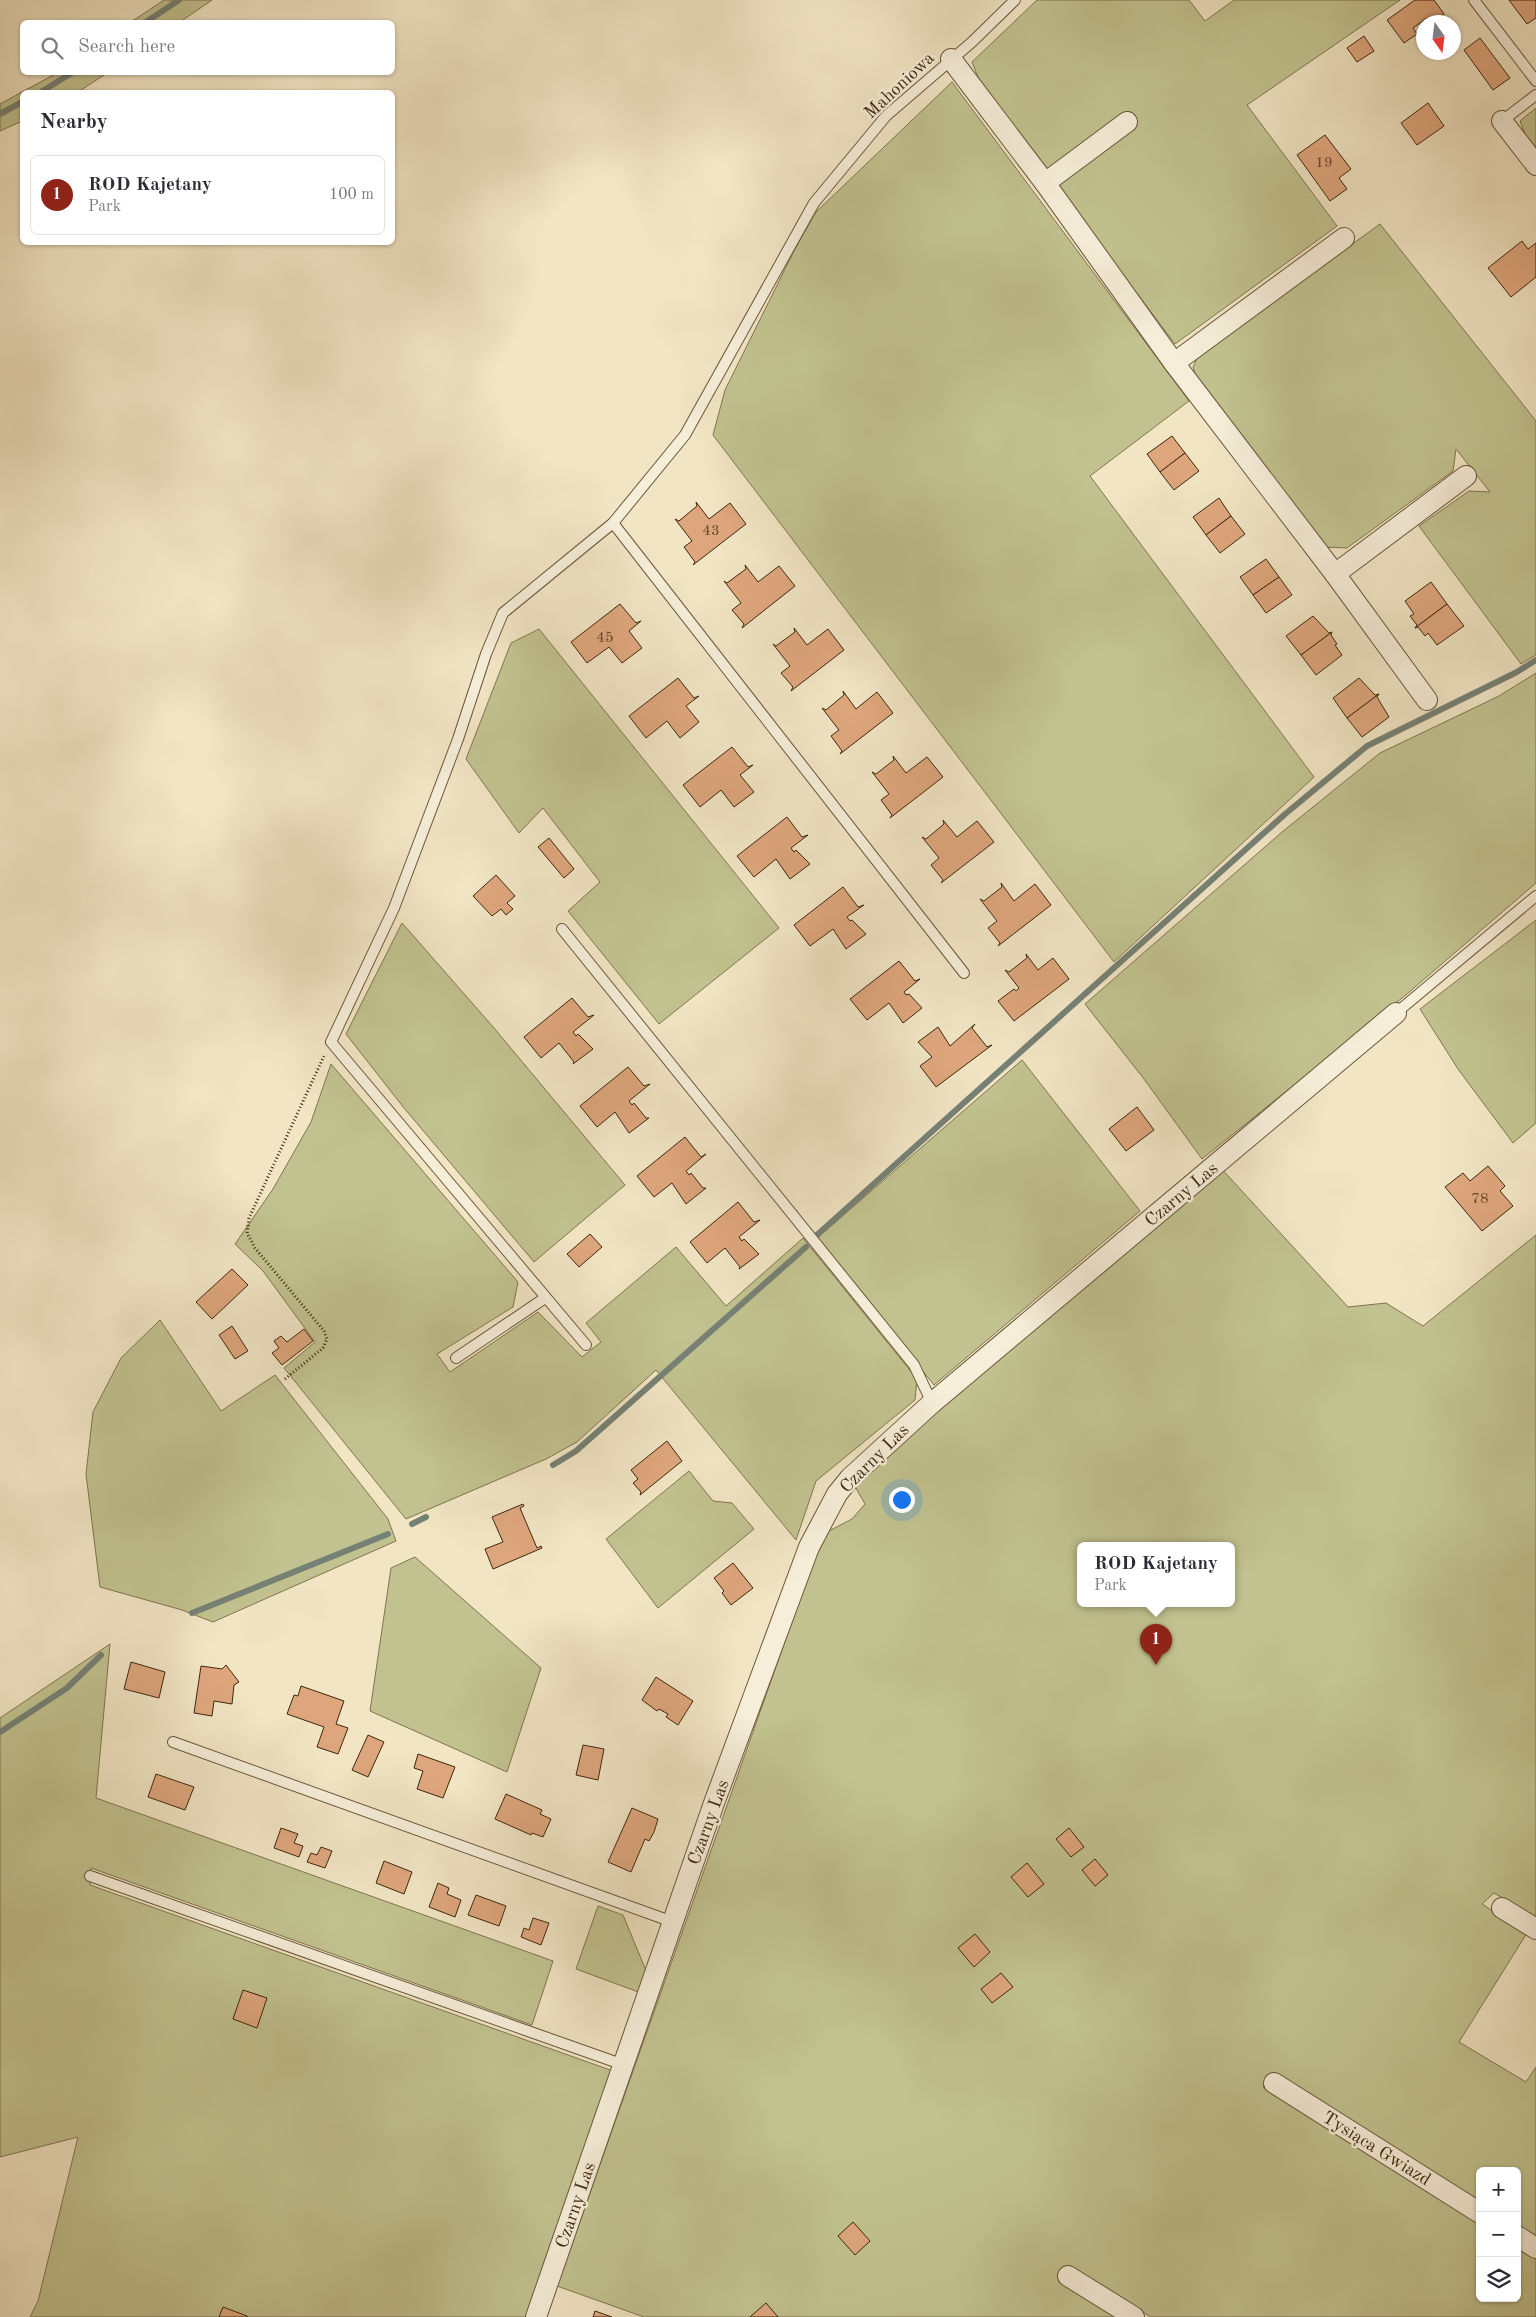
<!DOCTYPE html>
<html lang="en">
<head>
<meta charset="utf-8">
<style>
	body { margin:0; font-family:"Old Standard TT",serif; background:#f2f2f3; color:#2b2b33 }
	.controls { position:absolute; right:15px; bottom:15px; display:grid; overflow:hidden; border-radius:8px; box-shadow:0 1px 4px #0004 }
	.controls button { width:45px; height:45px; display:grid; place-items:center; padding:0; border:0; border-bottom:1px solid #e1e1e2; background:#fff; color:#2b2b33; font:25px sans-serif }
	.compass { position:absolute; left:1416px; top:15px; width:45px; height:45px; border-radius:50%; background:#fff; box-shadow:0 1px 4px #0004; rotate:166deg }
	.you { position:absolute; left:901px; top:1499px; width:18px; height:18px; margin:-12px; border:4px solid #fff; border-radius:50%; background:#1a73e8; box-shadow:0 0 0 8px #1a73e833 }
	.badge { display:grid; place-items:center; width:32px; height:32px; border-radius:50%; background:#8f2418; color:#fff; font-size:16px; font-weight:700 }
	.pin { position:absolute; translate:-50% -41px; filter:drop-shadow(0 1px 2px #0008) }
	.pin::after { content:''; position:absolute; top:26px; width:18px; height:15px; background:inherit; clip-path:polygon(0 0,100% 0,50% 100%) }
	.popup { position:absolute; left:1077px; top:1542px; width:158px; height:65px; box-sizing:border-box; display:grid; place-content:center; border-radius:8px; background:#fff; filter:drop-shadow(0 1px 4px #0005); font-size:16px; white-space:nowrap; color:#7c7c81 }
	.popup b { font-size:19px; color:#2b2b33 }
	.popup::after { content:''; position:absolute; left:50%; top:100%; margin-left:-10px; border:10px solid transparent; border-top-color:#fff }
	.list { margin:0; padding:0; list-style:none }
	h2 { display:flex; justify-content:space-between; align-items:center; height:65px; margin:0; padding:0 20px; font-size:21px }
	h2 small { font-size:16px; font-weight:400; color:#7c7c81 }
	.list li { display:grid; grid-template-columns:32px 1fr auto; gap:15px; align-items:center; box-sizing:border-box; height:80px; margin:0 10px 10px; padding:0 10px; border:1px solid #e1e1e2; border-radius:8px }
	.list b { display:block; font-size:19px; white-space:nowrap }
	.list p { margin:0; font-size:16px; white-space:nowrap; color:#7c7c81 }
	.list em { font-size:16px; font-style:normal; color:#7c7c81 }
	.icon { flex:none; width:28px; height:28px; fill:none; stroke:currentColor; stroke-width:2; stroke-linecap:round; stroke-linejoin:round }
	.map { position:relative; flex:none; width:1536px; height:2317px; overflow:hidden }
	.search { position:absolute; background:#fff; box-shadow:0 1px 4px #0004; left:20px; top:20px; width:375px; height:55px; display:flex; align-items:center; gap:12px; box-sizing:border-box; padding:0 18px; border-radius:8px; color:#7c7c81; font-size:19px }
	.panel { position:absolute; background:#fff; box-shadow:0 1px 4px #0004; left:20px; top:90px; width:375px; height:155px; border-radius:8px }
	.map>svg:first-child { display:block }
	.green { fill:#c1c28f; stroke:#80744e; fill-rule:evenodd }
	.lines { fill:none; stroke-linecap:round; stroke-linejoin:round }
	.stream { stroke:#768175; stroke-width:6 }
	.building { fill:#dea67d; stroke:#3e260c }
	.lane-casing { stroke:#6b563a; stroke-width:12 }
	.street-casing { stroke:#6b563a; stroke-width:22 }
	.path { stroke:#3e260c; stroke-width:3; stroke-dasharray:1 2.5; stroke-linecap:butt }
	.lane { stroke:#f6eed9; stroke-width:10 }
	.street { stroke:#f6eed9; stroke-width:20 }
	.labels { text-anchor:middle; stroke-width:5; stroke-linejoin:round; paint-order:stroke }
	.number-label { font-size:15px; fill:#664628 }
	.street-label { font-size:18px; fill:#3e260c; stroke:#f6eed9 }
</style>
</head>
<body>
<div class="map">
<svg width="1536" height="2317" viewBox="0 0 1536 2317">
	<rect width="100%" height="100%" fill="#f1e5c4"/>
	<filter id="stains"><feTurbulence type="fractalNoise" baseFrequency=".004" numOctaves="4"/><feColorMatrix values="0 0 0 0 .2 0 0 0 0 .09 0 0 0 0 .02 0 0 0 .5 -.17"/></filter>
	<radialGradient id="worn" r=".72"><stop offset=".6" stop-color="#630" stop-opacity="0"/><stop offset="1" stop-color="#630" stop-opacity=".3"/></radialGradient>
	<g class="green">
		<path d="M164,0H212L180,22H131Z"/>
		<path d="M1037,0H1189L1205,21L1234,0H1400L1247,105L1337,226L1175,344L982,87L972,62Z"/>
		<path d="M57,73H107L78,92H22V121L0,131V104Z"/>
		<path d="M952,82L1189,401L1090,476L1314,777L1114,962L713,435L725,390L795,249L816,212Z"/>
		<path d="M1536,108V151L1527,139L1520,121Z"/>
		<path d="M1380,224L1536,421V655L1521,664L1419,526L1469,491L1490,492L1456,449L1453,471L1347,548L1320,547L1197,379L1193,367L1198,356Z"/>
		<path d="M539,629L779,928L659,1024L568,911L600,882L543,808L519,833L466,759L511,643Z"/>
		<path d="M1536,673V883L1407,994L1202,1159L1144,1079L1085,1004L1282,832L1380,753L1499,696Z"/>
		<path d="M1536,920V1123L1513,1143L1458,1069L1420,1009Z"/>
		<path d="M402,923L494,1028L625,1185L534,1262L404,1108L346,1034Z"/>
		<path d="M1022,1060L1140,1211L934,1385L816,1239Z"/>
		<path d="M331,1064L518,1282L513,1307L437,1354L450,1372L538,1312L582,1357L601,1342L586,1323L676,1247L726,1306L803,1238L917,1379L915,1400L816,1481L796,1540L656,1370L577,1442L546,1459L406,1519L284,1368L315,1342L263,1271L235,1244L273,1189L311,1122Z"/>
		<path d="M1219,1166L1348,1307L1386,1303L1423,1326L1536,1235V1917L1494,1893L1482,1904L1527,1933L1459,2042L1526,2082L1536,2067V2236L1517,2225V2171H1480V2201L1274,2074L1263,2087L1480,2222V2298H1517V2245L1536,2257V2317H1151L1071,2268L1058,2281L1115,2317H644L557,2286L823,1534L852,1519L865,1504L853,1483L1041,1323L1108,1269ZM1081,1546H1231V1604H1081Z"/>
		<path d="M160,1320L221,1411L275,1375L388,1519L396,1541L213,1622L182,1610L100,1587L86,1474L93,1412L121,1358Z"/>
		<path d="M689,1471L713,1501L732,1503L754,1529L658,1608L606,1539Z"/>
		<path d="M415,1557L541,1668L507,1772L370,1711L391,1568Z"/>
		<path d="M110,1644L96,1798L553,1961L532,2025L91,1868L90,1885L613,2071L526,2317H30L38,2301L78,2137L0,2157V1718Z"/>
		<path d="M598,1906L623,1915L647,1973L641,1993L576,1969Z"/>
	</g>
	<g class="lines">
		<g class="stream">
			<path d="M146,22L179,0"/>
			<path d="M41,92L73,72"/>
			<path d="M0,114L22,102"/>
			<path d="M817,1235L1284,815L1367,746L1515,673L1536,660"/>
			<path d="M553,1465L576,1451L806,1247"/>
			<path d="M412,1524L426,1517"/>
			<path d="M192,1613L388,1534"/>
			<path d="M0,1732L67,1688L101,1655"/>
		</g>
	</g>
	<g class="building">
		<path d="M1415,0H1434L1444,14L1433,22L1427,18L1413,28L1417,34L1404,43L1387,20Z"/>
		<path d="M1509,0H1536V18L1527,24Z"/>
		<path d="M1364,36L1374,51L1357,62L1347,48Z"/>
		<path d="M1480,38L1510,78L1493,90L1464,50Z"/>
		<path d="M1428,103L1444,126L1417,145L1401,123Z"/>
		<path d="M1325,135L1351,169L1339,178L1347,189L1330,201L1297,155Z"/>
		<path d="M1522,241L1528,249L1536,243V277L1511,297L1488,268Z"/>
		<path d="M1172,436L1185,453L1160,472L1147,454Z"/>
		<path d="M1185,453L1199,471L1174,490L1160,472Z"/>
		<path d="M1219,498L1231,516L1206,535L1193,517Z"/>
		<path d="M696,502L709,519L730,503L746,524L693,565L695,562L684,547L692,541L675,519L679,521L697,506Z"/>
		<path d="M1231,516L1245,534L1220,553L1206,535Z"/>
		<path d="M1266,559L1279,577L1253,595L1240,577Z"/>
		<path d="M745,565L758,582L779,566L795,586L742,628L744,624L732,610L741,603L724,581L727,583L746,569Z"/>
		<path d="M1279,577L1292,595L1266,613L1253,595Z"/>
		<path d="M1431,582L1447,604L1415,628L1417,625L1410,616L1414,614L1405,601Z"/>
		<path d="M620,604L636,623L641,621L629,631L642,648L622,663L609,647L587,663L571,642Z"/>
		<path d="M1447,604L1464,626L1437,645L1428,633L1425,636L1418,627L1415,628Z"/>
		<path d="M1313,616L1329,633L1332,632L1301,655L1286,636Z"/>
		<path d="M794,628L807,645L828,629L844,650L791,691L793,687L781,673L790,666L773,644L776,646L795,632Z"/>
		<path d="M1332,632L1331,635L1337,644L1335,645L1342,655L1316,675L1301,655Z"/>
		<path d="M678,678L694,698L699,696L686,706L699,722L680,738L667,721L646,738L629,716Z"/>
		<path d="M1359,678L1375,695L1379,694L1347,718L1333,698Z"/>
		<path d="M843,691L856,709L877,692L893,713L840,754L842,751L831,736L839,730L822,708L826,710L844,695Z"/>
		<path d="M1379,694L1377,697L1389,717L1362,737L1347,718Z"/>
		<path d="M732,747L748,767L753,765L740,775L754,792L734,807L721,790L700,807L683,785Z"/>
		<path d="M893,756L906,773L927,757L943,777L890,818L892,815L881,800L889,794L872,772L876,774L894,760Z"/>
		<path d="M787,817L802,837L808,835L791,848L794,852L796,850L810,864L790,879L776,859L754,877L737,856Z"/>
		<path d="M943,820L957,837L977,821L994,842L941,883L943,880L931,865L939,858L922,837L926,839L944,824Z"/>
		<path d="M549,838L574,869L564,878L538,847Z"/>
		<path d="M496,875L515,896L507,903L513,909L506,915L501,909L492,916L473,896Z"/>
		<path d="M1001,883L1014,901L1035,884L1051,905L998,946L1000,943L988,928L997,921L980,899L984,901L1002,887Z"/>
		<path d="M843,887L858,907L864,905L847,917L850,921L852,920L866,934L846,949L833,929L810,946L794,925Z"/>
		<path d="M1026,954L1038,970L1053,958L1069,979L1014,1021L998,1001L1014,989L1016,991L1019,988L1005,970L1009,972L1027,958Z"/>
		<path d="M899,961L915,981L920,979L904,992L906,995L909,994L922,1008L903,1023L889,1003L867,1020L850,999Z"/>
		<path d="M572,998L588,1017L594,1015L573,1032L576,1036L578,1034L593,1049L573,1064L574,1062L559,1043L541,1058L524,1037Z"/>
		<path d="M975,1024L972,1028L987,1047L992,1045L936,1087L920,1066L932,1057L918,1042L938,1027L950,1046Z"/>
		<path d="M628,1067L644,1086L650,1084L629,1101L632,1105L634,1103L646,1118H649L629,1133L615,1112L597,1127L580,1106Z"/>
		<path d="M1137,1107L1154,1130L1126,1151L1109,1129Z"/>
		<path d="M685,1137L701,1157L706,1154L686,1171L689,1175L691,1173L703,1188H706L686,1204L672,1183L654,1197L637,1176Z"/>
		<path d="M1488,1166L1505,1186L1500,1191L1513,1206L1482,1231L1445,1187L1463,1173L1470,1181Z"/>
		<path d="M738,1202L754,1222L760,1220L739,1237L742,1241L744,1239L759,1254L739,1269L740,1267L725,1248L707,1263L690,1242Z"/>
		<path d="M590,1234L602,1247L579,1267L567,1254Z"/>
		<path d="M232,1269L248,1285L212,1319L196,1302Z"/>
		<path d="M232,1326L248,1351L235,1359L219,1335Z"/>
		<path d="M304,1329L313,1341L282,1365L272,1353L279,1348L274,1341L281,1336L287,1342Z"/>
		<path d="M667,1441L682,1461L640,1495L641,1492L633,1483L638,1479L631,1470Z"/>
		<path d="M523,1504L524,1506L520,1508L537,1548L541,1546L542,1548L493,1569L485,1549L503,1542L492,1517Z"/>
		<path d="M733,1563L753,1588L731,1605L722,1593L724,1591L714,1578Z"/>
		<path d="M131,1662L165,1672L159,1698L124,1689Z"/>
		<path d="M226,1665L239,1682L234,1685L232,1704L214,1701L212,1716L194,1713L201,1666L222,1669Z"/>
		<path d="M656,1677L693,1701L678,1725L666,1717L668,1714L659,1709L657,1711L642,1700Z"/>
		<path d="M301,1686L344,1701L336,1724L348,1728L338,1754L317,1747L324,1727L287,1714L294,1695L298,1696Z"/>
		<path d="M368,1735L384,1742L368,1777L352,1770Z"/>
		<path d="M583,1745L604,1749L598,1780L576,1775Z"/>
		<path d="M418,1754L455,1767L443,1798L417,1789L423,1771L414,1768Z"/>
		<path d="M156,1774L194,1787L185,1810L148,1797Z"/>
		<path d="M506,1794L542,1810L540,1814L551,1819L543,1837L532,1833L531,1835L495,1819Z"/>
		<path d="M632,1808L658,1819L654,1832L649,1841L645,1839L631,1872L608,1862Z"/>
		<path d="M281,1828L298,1834L294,1843L303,1846L299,1857L274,1848Z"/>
		<path d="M1069,1828L1084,1847L1071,1857L1056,1839Z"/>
		<path d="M321,1847L332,1851L325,1868L307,1862L311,1853L317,1855Z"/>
		<path d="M1095,1859L1108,1875L1095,1886L1082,1870Z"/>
		<path d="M384,1861L412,1872L404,1894L376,1883Z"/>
		<path d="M1027,1863L1044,1884L1028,1897L1011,1877Z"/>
		<path d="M438,1883L449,1888L447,1894L461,1900L455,1917L429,1907Z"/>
		<path d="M476,1895L506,1906L499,1926L468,1915Z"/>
		<path d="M533,1918L549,1923L541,1945L521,1937L524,1928L529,1930Z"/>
		<path d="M975,1934L990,1952L974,1967L958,1948Z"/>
		<path d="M1001,1973L1013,1987L992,2003L981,1989Z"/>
		<path d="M243,1990L267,1998L257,2028L233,2019Z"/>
		<path d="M853,2222L870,2241L855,2255L838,2236Z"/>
		<path d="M766,2303L778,2317H750Z"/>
		<path d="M223,2307L247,2316V2317H219Z"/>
		<path d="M595,2311L612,2317H593Z"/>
	</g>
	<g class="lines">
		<defs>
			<g id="lane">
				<path d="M1474,0L1536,81"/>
				<path d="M1502,121L1536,95"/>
				<path d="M613,523L964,973"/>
				<path d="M562,929L914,1365L932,1403"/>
				<path d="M1396,1013L1536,896"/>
				<path d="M586,1345L331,1042L394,908L458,739L486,654L503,613L613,523L685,435L814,203L886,116L972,42L1015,0"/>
				<path d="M456,1358L545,1298"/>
				<path d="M173,1742L673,1922"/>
				<path d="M90,1876L624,2065"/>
			</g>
			<g id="street">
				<path d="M951,59L1045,183L1174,363"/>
				<path d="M1502,121L1536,165"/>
				<path d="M1045,183L1127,122"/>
				<path d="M1344,238L1174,363L1335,574L1427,700"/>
				<path d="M1335,574L1466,476"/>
				<path d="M1502,1908L1536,1929"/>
				<path d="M1274,2083L1480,2213"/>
				<path d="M1517,2236L1536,2248"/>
				<path d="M1068,2276L1134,2317"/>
				<path d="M536,2317L714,1803L809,1547L837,1494L850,1478L932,1403L1396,1013"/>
			</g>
		</defs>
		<use href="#lane" class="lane-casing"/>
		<use href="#street" class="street-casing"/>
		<path class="path" d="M285,1379L323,1348L327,1339L324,1331L255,1248L247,1233L249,1218L324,1056"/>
		<use href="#lane" class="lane"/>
		<use href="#street" class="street"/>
	</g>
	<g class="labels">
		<g class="number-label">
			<text x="1324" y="167">19</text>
			<text x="711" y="535">43</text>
			<text x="605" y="642">45</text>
			<text x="1480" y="1203">78</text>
		</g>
		<g class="street-label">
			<text transform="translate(899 85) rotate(-43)" y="6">Mahoniowa</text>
			<text transform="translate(1181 1194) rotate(-40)" y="6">Czarny Las</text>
			<text transform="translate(874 1458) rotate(-45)" y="6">Czarny Las</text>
			<text transform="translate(708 1822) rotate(-70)" y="6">Czarny Las</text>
			<text transform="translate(1377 2148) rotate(32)" y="6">Tysiąca Gwiazd</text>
			<text transform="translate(575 2205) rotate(-71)" y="6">Czarny Las</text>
		</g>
	</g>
	<rect width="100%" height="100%" filter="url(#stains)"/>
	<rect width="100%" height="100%" fill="url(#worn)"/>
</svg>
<div class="controls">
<button>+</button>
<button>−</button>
<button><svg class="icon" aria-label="layers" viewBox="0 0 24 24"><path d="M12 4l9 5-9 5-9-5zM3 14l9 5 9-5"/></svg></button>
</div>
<svg class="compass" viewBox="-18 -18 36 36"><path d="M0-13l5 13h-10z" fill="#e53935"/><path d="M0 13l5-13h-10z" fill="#7c7c81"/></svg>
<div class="you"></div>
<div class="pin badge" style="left:1156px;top:1665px">1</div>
<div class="popup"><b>ROD Kajetany</b>Park</div>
<div class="search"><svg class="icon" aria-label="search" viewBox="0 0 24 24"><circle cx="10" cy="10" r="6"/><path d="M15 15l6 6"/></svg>Search here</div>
<section class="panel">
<h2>Nearby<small></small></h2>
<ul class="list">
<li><span class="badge">1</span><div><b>ROD Kajetany</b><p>Park</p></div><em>100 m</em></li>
</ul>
</section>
</div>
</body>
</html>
